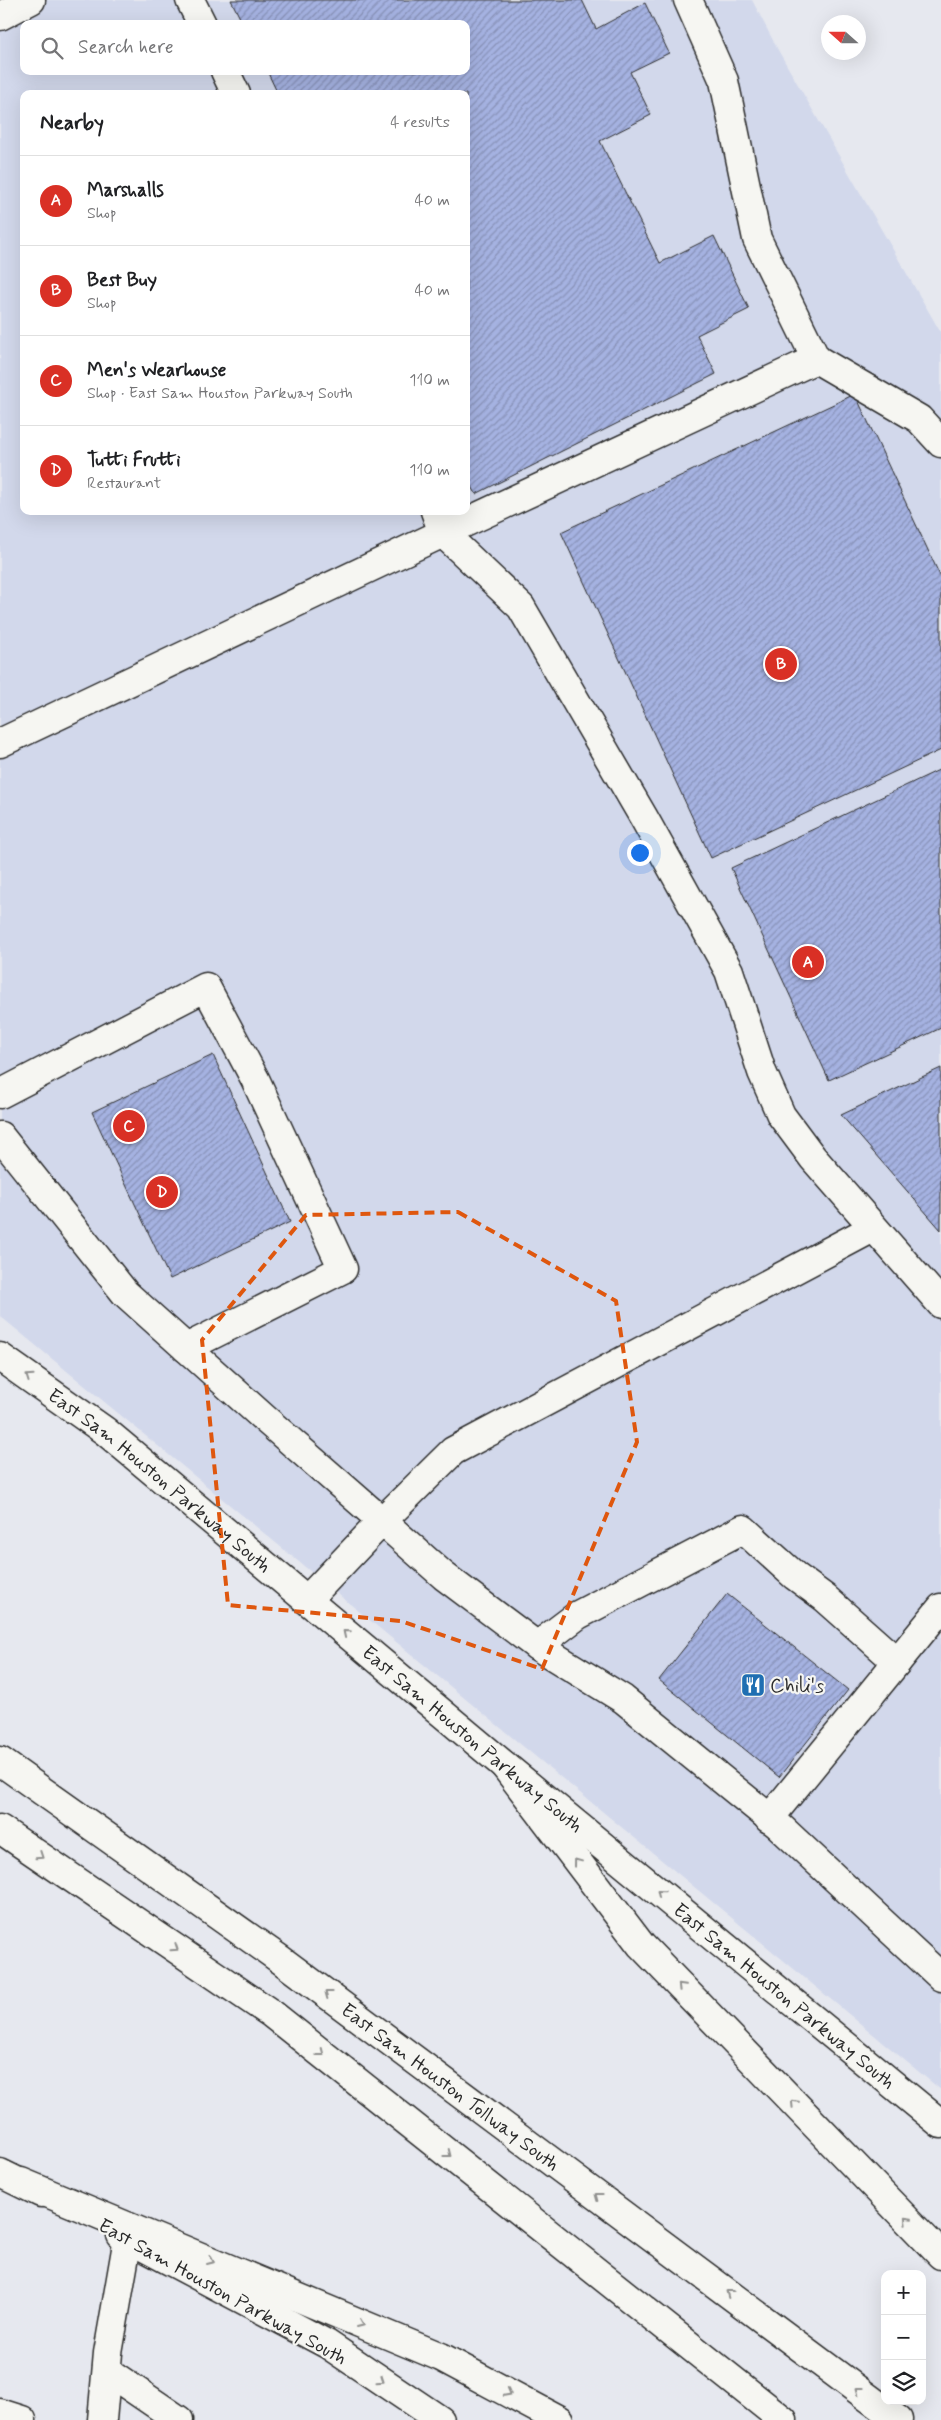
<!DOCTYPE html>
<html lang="en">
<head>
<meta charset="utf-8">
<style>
	body { margin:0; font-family:Mynerve,sans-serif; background:#f2f2f2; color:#202124 }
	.controls { position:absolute; right:15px; bottom:15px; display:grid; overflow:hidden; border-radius:10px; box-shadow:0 5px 20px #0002 }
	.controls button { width:45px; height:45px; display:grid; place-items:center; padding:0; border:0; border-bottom:1px solid #e0e0e0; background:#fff; color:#202124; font:25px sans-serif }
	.compass { position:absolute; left:821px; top:15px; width:45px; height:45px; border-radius:50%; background:#fff; box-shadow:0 5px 20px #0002; rotate:291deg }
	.you { position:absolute; left:639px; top:852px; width:18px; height:18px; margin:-12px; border:4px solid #fff; border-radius:50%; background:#1a73e8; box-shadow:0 0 0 8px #1a73e833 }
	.badge { display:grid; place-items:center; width:32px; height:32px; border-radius:50%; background:#d93025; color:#fff; font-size:16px; font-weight:700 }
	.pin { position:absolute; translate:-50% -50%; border:2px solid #fff; box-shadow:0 1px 5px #0006 }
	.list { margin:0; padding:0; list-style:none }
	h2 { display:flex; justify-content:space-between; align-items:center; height:65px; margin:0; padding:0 20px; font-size:21px }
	h2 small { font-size:16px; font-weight:400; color:#757577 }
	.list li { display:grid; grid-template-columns:32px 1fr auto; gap:15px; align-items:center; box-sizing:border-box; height:90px; padding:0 20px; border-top:1px solid #e0e0e0 }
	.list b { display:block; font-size:19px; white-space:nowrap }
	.list p { margin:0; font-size:16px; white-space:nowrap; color:#757577 }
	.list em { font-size:16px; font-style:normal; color:#757577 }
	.icon { flex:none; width:28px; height:28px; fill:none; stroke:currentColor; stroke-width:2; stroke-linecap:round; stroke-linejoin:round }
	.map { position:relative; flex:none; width:941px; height:2420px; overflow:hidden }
	.search { position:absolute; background:#fff; box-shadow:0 5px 20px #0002; left:20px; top:20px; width:450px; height:55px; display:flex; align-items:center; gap:12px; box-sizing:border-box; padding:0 18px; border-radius:10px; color:#757577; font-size:19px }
	.panel { position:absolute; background:#fff; box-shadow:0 5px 20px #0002; left:20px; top:90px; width:450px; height:425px; border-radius:10px }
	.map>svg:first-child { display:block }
	.built { fill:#d2d8eb; fill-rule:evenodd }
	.building { fill:url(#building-hatch); stroke:#2b2b2b }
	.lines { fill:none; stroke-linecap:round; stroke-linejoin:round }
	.minor-casing { stroke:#2b2b2b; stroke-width:31 }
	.major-casing { stroke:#2b2b2b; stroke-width:31 }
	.highway-casing { stroke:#2b2b2b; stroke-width:31 }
	.minor { stroke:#f6f6f2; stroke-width:28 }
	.major { stroke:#f6f6f2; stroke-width:28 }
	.highway { stroke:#f6f6f2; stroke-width:28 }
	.oneway { stroke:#90908e }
	.marked { fill:none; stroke:#df570e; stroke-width:4; stroke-dasharray:10 6; stroke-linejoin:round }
	.labels { text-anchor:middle; stroke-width:4.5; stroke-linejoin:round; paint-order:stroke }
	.street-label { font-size:20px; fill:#2b2b2b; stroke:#f6f6f2 }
	.poi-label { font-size:20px; fill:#2b2b2b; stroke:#f6f6f2; text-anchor:start }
</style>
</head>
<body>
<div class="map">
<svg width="941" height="2420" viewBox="0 0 941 2420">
	<defs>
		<pattern id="building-hatch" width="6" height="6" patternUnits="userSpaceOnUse" patternTransform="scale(1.25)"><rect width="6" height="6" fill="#a5b2e1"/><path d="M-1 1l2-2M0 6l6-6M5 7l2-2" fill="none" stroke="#8791b7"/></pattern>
	</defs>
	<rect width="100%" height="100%" fill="#e6e8ef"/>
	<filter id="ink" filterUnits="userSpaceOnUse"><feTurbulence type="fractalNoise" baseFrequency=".02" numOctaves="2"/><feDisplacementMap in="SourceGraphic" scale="10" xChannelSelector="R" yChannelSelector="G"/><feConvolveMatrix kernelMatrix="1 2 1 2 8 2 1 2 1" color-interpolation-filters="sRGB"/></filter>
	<g filter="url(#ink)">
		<path class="built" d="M0,0H752L778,50L941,333V2090L0,1316ZM24,24H466V71H24ZM24,94H466V511H24Z"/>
		<g class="building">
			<path d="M231,0H582L596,29L645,3L669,53L630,72L651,115L600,141L660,263L714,236L749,309L697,335L716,374L476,494L466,475V94H278L267,71H466V24H243Z"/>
			<path d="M855,394L941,578V750L711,858L561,532Z"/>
			<path d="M941,769V1028L829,1080L731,868Z"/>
			<path d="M213,1055L290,1222L170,1279L92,1112Z"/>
			<path d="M941,1068V1230L841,1115Z"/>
			<path d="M727,1594L848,1690L779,1777L659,1680Z"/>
		</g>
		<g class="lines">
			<defs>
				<g id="minor">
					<path d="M190,0L202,24"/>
					<path d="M0,16L31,0"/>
					<path d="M225,71L236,94"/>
					<path d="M816,359L919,419L941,443"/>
					<path d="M435,511L443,533L816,359L757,239L724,81L688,0"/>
					<path d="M0,743L443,533L521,607L644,818L729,971L762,1072L781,1115L813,1158L941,1304"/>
					<path d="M0,1094L206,987L255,1079L343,1269L186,1348"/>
					<path d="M0,1136L125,1293L264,1418L382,1521L307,1600"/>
					<path d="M873,1228L453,1451L382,1521L444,1576L537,1646L623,1699L778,1825L941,1977"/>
					<path d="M537,1646L578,1615L743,1529L795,1576L825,1598L897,1662"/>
					<path d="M769,1819L941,1608"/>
					<path d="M107,2371L179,2420"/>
					<path d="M0,2413L22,2420"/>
					<path d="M102,2420L108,2353L128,2238"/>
				</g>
				<g id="major">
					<path id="s1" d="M0,1357L105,1431L504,1765L941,2124"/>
					<path d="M0,2173L41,2193"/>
					<path d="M121,2235L327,2344L440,2420"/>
				</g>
				<g id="highway">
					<path id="s2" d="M0,1761L281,1960L898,2420"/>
					<path d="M504,1765L641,1945L941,2255"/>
					<path d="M0,1829L272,2014L783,2420"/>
					<path d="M21,2182L441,2357L559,2420"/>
				</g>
			</defs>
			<use href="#minor" class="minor-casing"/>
			<use href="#major" class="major-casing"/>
			<use href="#highway" class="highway-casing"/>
			<use href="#minor" class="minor"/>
			<use href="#major" class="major"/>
			<use href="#highway" class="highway"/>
		</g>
		<defs><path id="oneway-chevron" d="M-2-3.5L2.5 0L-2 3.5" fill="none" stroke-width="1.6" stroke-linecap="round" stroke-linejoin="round" transform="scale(1.25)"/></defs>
		<g class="oneway">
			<use href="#oneway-chevron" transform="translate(29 1377) rotate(-145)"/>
			<use href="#oneway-chevron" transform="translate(346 1633) rotate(-140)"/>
			<use href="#oneway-chevron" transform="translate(40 1856) rotate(34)"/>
			<use href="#oneway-chevron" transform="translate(577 1862) rotate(-127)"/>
			<use href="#oneway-chevron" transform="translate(660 1893) rotate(-141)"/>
			<use href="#oneway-chevron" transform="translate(175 1948) rotate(34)"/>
			<use href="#oneway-chevron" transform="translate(681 1986) rotate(-134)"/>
			<use href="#oneway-chevron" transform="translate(328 1994) rotate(-143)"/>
			<use href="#oneway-chevron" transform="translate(321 2053) rotate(38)"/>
			<use href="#oneway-chevron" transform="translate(794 2103) rotate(-134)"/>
			<use href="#oneway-chevron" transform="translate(448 2154) rotate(38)"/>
			<use href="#oneway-chevron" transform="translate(598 2196) rotate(-143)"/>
			<use href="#oneway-chevron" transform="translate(907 2220) rotate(-134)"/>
			<use href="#oneway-chevron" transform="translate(211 2261) rotate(23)"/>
			<use href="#oneway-chevron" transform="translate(729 2293) rotate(-143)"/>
			<use href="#oneway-chevron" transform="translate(361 2324) rotate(23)"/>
			<use href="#oneway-chevron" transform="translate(381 2380) rotate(34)"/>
			<use href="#oneway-chevron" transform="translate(859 2390) rotate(-143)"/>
			<use href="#oneway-chevron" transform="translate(508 2393) rotate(28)"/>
		</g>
	</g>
	<path class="marked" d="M458,1212L616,1301L637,1442L542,1669L401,1621L228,1605L202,1340L306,1215Z"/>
	<defs>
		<symbol id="restaurant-square" viewBox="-11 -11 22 22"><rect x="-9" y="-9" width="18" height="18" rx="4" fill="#1f6fb2" stroke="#f6f6f2"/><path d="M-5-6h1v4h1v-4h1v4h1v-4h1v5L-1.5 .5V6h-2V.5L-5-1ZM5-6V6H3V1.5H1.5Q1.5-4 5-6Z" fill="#fff"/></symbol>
	</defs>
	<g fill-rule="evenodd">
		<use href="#restaurant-square" x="739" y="1671" width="28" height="28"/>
	</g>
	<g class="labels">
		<g class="street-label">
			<text dy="7" stroke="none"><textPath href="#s1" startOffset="202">East Sam Houston Parkway South</textPath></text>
			<text dy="7" stroke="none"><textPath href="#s1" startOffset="608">East Sam Houston Parkway South</textPath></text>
			<text dy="7" stroke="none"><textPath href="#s1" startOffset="1012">East Sam Houston Parkway South</textPath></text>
			<text dy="7" stroke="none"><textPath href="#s2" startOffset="556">East Sam Houston Tollway South</textPath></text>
			<text transform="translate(223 2291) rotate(29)" y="7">East Sam Houston Parkway South</text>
		</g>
		<g class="poi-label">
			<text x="770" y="1692">Chili's</text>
		</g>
	</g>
</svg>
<div class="controls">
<button>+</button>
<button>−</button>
<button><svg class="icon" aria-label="layers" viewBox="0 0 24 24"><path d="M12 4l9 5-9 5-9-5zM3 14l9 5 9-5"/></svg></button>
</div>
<svg class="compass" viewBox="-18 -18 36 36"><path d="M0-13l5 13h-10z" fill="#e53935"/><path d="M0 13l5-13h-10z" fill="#757577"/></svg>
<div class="you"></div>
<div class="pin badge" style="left:808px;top:962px">A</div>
<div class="pin badge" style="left:781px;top:664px">B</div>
<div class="pin badge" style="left:129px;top:1126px">C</div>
<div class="pin badge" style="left:162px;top:1192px">D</div>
<div class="search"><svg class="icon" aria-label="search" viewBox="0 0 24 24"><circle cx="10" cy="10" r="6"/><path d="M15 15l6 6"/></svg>Search here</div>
<section class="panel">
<h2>Nearby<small>4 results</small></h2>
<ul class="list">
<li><span class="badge">A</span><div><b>Marshalls</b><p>Shop</p></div><em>40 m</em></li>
<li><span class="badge">B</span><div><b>Best Buy</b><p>Shop</p></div><em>40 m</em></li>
<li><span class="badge">C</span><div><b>Men's Wearhouse</b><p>Shop · East Sam Houston Parkway South</p></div><em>110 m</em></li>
<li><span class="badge">D</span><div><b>Tutti Frutti</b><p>Restaurant</p></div><em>110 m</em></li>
</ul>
</section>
</div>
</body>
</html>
